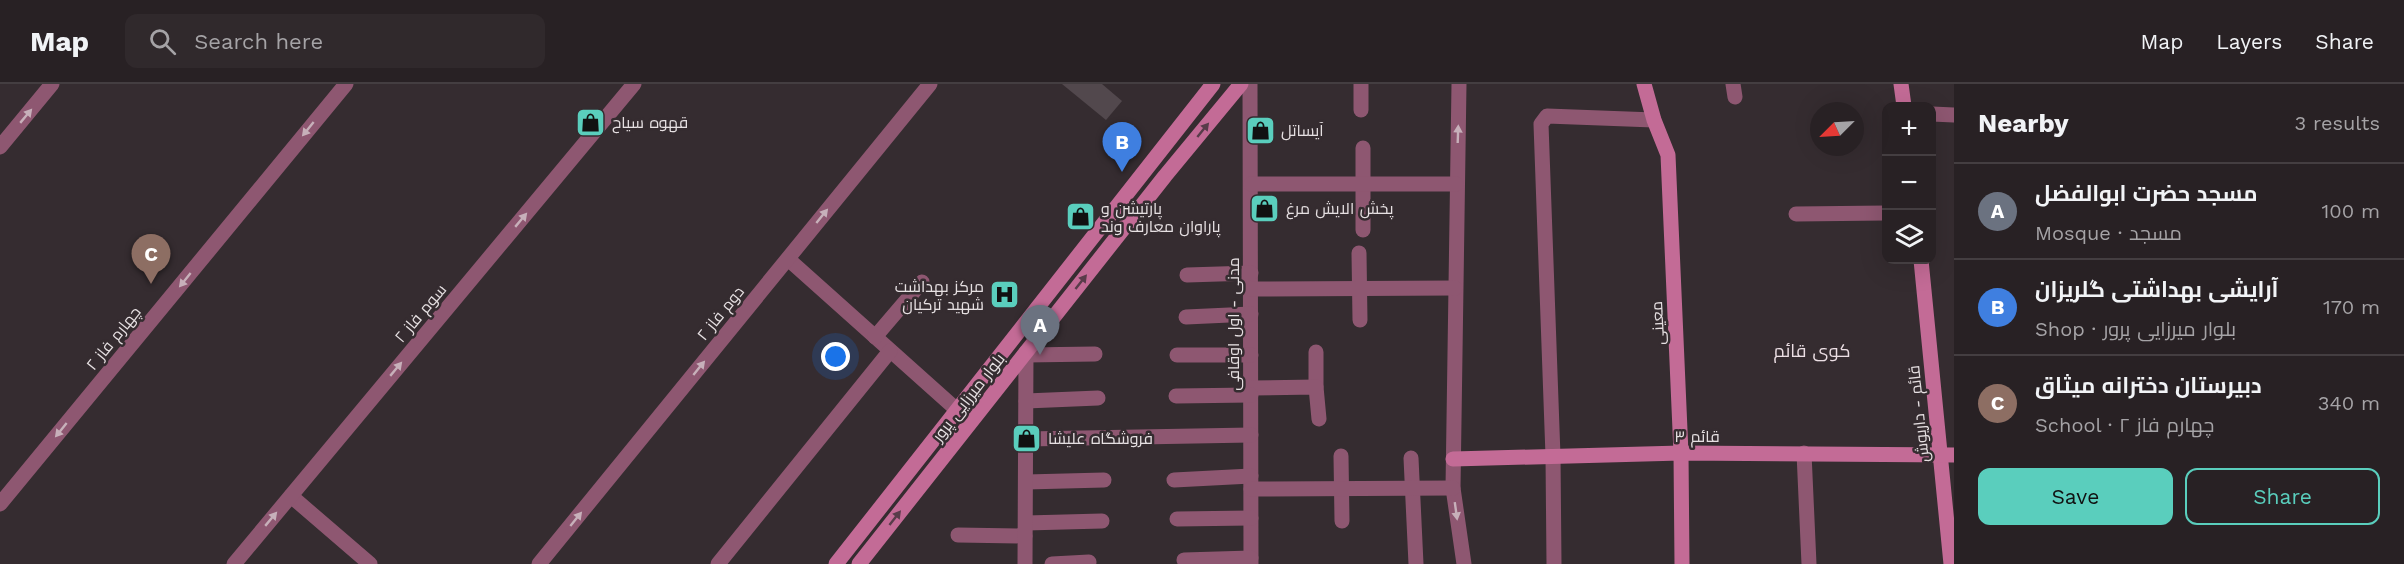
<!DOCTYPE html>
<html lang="en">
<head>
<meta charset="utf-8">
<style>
	body { margin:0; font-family:"Work Sans",Cairo,sans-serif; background:#30292c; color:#f1f3f6 }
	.controls { position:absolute; right:18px; top:18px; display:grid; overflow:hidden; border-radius:12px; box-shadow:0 6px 24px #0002 }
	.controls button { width:54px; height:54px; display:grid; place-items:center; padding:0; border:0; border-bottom:2px solid #443e41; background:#282124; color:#f1f3f6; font:30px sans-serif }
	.compass { position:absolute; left:1810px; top:18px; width:54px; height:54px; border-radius:50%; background:#282124; box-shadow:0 6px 24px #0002; rotate:246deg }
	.you { position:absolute; left:836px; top:273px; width:21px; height:21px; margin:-15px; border:4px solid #fff; border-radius:50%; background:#1a73e8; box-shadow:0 0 0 9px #1a73e833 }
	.badge { display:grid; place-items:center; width:39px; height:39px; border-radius:50%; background:#5acebd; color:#fff; font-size:20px; font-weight:700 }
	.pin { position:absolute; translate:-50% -50px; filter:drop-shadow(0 2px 3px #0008) }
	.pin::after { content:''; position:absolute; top:32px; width:21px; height:18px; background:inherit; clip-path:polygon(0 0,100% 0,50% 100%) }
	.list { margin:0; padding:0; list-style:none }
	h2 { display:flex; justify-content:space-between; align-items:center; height:78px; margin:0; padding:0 24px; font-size:26px }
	h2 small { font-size:20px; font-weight:400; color:#a5a3a6 }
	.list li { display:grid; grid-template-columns:39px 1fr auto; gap:18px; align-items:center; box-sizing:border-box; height:96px; padding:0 24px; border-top:2px solid #443e41 }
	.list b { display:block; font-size:22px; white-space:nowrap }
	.list p { margin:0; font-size:20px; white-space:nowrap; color:#a5a3a6 }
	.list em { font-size:20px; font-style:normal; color:#a5a3a6 }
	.actions { display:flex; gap:12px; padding:18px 24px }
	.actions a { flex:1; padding:14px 0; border:2px solid #5acebd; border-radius:12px; text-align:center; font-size:21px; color:#5acebd }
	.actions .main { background:#5acebd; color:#111 }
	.icon { flex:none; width:33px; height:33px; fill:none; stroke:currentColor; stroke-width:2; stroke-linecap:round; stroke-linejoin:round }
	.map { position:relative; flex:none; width:1954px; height:480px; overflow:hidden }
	header { display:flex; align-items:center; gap:36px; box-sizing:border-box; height:84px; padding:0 30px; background:#282124; border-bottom:2px solid #443e41 }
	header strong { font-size:28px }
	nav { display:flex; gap:33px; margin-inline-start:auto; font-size:21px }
	.search { width:420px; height:54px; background:#30292c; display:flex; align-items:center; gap:15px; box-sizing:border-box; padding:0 21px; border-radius:12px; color:#a5a3a6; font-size:22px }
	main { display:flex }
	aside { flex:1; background:#282124 }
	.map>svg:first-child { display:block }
	.building { fill:#52484d }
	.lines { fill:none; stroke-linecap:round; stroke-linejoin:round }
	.street { stroke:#8e5771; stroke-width:15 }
	.secondary { stroke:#c36b96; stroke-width:15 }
	.oneway { fill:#c7b0ba }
	.oneway2 { fill:#583c4a }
	.labels { text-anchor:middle; stroke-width:5; stroke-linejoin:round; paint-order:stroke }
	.poi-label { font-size:16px; fill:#e6e0e2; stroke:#352c30; text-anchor:start }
	.street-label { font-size:16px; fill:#e6e0e2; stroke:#352c30 }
	.neighbourhood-label { font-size:18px; fill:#ecdfe4; stroke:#352c30 }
</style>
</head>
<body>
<header>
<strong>Map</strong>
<div class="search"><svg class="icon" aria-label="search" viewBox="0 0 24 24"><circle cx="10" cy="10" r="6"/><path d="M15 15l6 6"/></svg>Search here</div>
<nav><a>Map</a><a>Layers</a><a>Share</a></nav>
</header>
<main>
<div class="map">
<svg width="1954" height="480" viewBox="0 0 1954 480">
	<rect width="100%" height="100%" fill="#352c30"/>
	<path class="building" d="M1062,0H1102L1122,17L1106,36Z"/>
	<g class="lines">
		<g class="street">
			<path d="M1250,0L1251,480"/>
			<path d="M1361,0V26"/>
			<path d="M1459,0L1453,404L1464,480"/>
			<path d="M1733,0L1735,13"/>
			<path d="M1932,30L1954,31"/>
			<path d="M0,63L52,0"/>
			<path d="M1363,64V146"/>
			<path d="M1251,100H1456"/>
			<path d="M1796,130L1886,129"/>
			<path d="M1359,169L1360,236"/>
			<path d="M788,175L957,326"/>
			<path d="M1187,191L1251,189"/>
			<path d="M1251,205L1455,204"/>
			<path d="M1186,233L1251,230"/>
			<path d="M875,253L922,198"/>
			<path d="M1316,268V303"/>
			<path d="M1026,271L1095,270"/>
			<path d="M1177,271H1251"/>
			<path d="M1251,304L1316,303L1319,335"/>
			<path d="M1176,312L1251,311"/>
			<path d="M1026,317L1098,314"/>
			<path d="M1026,355L1251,351"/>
			<path d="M1804,369L1809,480"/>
			<path d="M1341,372L1342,437"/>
			<path d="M1411,374L1416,480"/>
			<path d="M1174,396L1251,392"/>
			<path d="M1026,398L1104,396"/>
			<path d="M1251,405L1453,404"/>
			<path d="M291,412L370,480"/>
			<path d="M0,420L346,0"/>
			<path d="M1177,435L1251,434"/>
			<path d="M1026,439L1102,437"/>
			<path d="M958,451L1025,452"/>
			<path d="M1184,476L1251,474"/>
			<path d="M234,480L634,0"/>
			<path d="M539,480L930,0"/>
			<path d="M718,480L890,267"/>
			<path d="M1025,480L1026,268"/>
			<path d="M1052,480L1089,478"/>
			<path d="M1554,480L1553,372L1541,40L1547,32L1654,36"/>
		</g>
		<g class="secondary">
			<path d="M1644,0L1654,36L1668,71L1681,369L1682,480"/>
			<path d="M1901,0L1904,22"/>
			<path d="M1921,176L1951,480"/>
			<path d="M1453,375L1681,369L1954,371"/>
			<path d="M836,480L1213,0"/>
			<path d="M859,480L1165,92L1241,0"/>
		</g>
	</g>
	<defs><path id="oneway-solid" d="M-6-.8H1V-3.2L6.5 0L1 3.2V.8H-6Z" transform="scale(1.5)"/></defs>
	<g class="oneway">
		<use href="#oneway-solid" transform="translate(26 32) rotate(-50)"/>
		<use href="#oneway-solid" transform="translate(308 45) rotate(129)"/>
		<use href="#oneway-solid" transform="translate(1458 50) rotate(-88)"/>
		<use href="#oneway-solid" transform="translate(822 132) rotate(-51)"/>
		<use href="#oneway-solid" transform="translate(521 136) rotate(-50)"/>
		<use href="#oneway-solid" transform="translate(185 196) rotate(129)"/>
		<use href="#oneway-solid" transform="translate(699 284) rotate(-51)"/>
		<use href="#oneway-solid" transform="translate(396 285) rotate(-50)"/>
		<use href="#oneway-solid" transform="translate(61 346) rotate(129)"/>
		<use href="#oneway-solid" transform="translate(1456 427) rotate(82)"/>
		<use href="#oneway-solid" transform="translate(271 435) rotate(-50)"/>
		<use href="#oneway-solid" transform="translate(576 435) rotate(-51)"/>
	</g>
	<g class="oneway2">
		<use href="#oneway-solid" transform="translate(1203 46) rotate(-51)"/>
		<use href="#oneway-solid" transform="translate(1081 198) rotate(-52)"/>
		<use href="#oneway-solid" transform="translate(895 434) rotate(-52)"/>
	</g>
	<defs>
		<symbol id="shop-square" viewBox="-11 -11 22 22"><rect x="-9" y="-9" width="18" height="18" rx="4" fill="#5acebd" stroke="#352c30"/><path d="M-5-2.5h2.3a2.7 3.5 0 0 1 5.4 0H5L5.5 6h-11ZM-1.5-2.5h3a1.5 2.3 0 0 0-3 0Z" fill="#111"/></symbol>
		<symbol id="hospital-square" viewBox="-11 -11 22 22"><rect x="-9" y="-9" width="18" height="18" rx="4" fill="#5acebd" stroke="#352c30"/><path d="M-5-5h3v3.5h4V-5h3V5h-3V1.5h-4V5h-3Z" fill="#111"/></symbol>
	</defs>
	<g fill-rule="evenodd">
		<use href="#shop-square" x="574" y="22" width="33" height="33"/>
		<use href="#shop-square" x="1244" y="30" width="33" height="33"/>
		<use href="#shop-square" x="1248" y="108" width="33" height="33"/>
		<use href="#shop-square" x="1064" y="116" width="33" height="33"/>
		<use href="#hospital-square" x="988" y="194" width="33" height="33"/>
		<use href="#shop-square" x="1010" y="338" width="33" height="33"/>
	</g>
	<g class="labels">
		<g class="poi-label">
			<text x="612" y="44">قهوه سیاح</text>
			<text x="1281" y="52">آیساتل</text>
			<text x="1101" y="130">پارتیشن و<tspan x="1101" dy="18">پاراوان معارف وند</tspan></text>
			<text x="1286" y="130">پخش الایش مرغ</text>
			<text x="984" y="208" text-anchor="end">مرکز بهداشت<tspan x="984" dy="18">شهید ترکیان</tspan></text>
			<text x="1048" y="360">فروشگاه علیشا</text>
		</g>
		<g class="street-label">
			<text transform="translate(420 229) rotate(-50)" y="6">سوم فاز ۲</text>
			<text transform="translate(720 229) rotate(-51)" y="6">دوم فاز ۲</text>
			<text transform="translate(1657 239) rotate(-93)" y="6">معینی</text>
			<text transform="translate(1233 240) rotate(-90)" y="6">مدنی - اول اوقافی</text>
			<text transform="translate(113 254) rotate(-51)" y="6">چهارم فاز ۲</text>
			<text transform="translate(968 313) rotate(-52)" y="6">بلوار میرزایی پرور</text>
			<text transform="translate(1918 330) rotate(-96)" y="6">قائم - داریوش</text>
			<text x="1697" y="358">قائم ۳</text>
		</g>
		<g class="neighbourhood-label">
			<text x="1812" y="273">کوی قائم</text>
		</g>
	</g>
</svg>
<div class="controls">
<button>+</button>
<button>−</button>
<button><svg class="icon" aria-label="layers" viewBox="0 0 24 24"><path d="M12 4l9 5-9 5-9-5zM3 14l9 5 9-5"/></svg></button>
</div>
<svg class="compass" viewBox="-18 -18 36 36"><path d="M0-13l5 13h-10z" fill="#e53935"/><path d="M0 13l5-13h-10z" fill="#a5a3a6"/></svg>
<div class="you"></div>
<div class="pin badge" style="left:1040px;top:271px;background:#6b7280">A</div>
<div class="pin badge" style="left:1122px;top:88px;background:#3f7fe0">B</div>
<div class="pin badge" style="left:151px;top:200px;background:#8d6e63">C</div>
</div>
<aside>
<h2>Nearby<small>3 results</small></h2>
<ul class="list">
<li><span class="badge" style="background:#6b7280">A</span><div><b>مسجد حضرت ابوالفضل</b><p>Mosque · مسجد</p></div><em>100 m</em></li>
<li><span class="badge" style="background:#3f7fe0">B</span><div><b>آرایشی بهداشتی گلریزان</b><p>Shop · بلوار میرزایی پرور</p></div><em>170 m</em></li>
<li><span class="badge" style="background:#8d6e63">C</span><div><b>دبیرستان دخترانه میثاق</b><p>School · چهارم فاز ۲</p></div><em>340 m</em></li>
</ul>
<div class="actions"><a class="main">Save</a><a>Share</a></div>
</aside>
</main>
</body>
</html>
